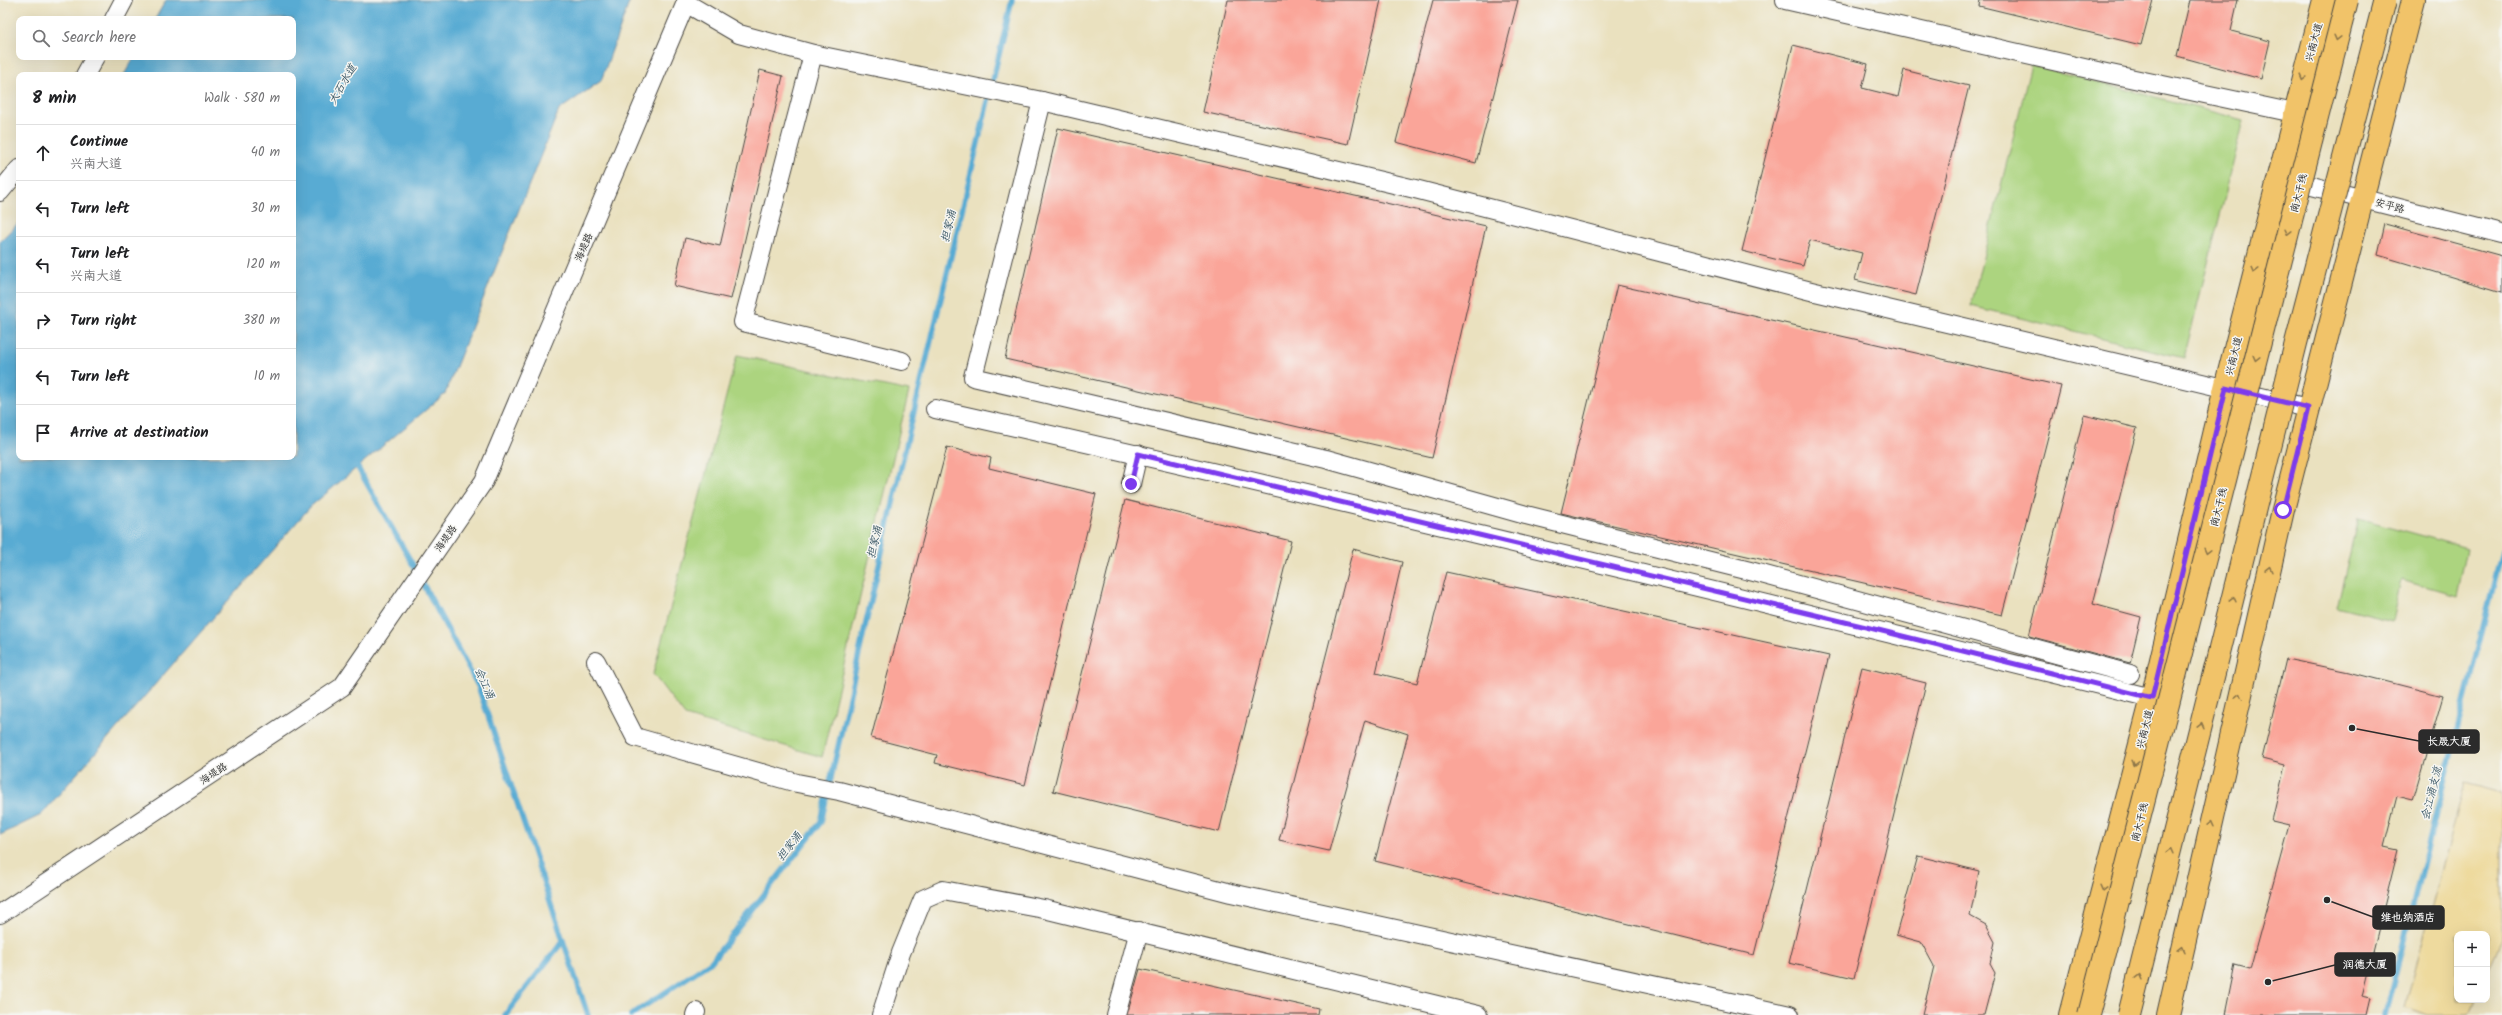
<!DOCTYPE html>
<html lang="en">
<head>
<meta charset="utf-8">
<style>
	body { margin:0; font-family:Kalam,"LXGW WenKai TC",sans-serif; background:#f2f2f2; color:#202124 }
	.controls { position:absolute; right:12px; bottom:12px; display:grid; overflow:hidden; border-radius:8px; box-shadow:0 4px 16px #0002 }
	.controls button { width:36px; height:36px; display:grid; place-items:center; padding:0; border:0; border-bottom:1px solid #e0e0e0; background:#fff; color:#202124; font:20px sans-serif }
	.stop { position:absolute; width:12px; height:12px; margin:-9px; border:3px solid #7c3aed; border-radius:50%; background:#fff }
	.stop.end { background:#7c3aed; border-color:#fff; box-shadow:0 1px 4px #0008 }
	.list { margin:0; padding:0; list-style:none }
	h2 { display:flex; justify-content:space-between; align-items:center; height:52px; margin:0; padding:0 16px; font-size:17px }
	h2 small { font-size:13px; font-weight:400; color:#757577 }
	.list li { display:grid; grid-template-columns:26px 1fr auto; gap:12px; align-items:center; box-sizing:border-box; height:56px; padding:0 16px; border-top:1px solid #e0e0e0 }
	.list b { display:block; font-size:15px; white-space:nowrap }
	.list p { margin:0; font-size:13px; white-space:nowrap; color:#757577 }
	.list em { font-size:13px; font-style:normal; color:#757577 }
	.icon { flex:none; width:22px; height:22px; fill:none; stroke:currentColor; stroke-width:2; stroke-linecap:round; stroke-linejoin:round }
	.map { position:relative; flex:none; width:2502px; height:1015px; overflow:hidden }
	.search { position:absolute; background:#fff; box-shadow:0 4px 16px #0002; left:16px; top:16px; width:280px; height:44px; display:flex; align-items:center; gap:10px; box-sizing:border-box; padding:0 14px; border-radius:8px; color:#757577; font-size:15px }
	.panel { position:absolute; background:#fff; box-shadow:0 4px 16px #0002; left:16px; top:72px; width:280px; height:388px; border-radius:8px }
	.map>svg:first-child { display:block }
	.green { fill:#acd47f; stroke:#6c8055 }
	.sand { fill:#eeda9e; stroke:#8c8264 }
	.water { fill:#58abd3; stroke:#426b7f }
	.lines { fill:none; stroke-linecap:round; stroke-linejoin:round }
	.stream { stroke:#58abd3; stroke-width:5.5 }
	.building { fill:#faa599 }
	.minor-casing { stroke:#484641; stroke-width:20 }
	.major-casing { stroke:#484641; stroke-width:24 }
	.minor { stroke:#fff; stroke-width:18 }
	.major { stroke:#f1c369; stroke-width:22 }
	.highway-bridge-casing { stroke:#484641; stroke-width:24; stroke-linecap:butt }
	.highway-bridge { stroke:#f1c369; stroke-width:22 }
	.oneway { stroke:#8e774a }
	.route { stroke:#7c3aed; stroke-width:5 }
	.labels { text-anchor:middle; stroke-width:3; stroke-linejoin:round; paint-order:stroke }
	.street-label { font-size:10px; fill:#2b2b2b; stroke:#f6f6f2 }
	.water-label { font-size:11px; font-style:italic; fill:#3b5866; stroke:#f6f6f2 }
	.leader { fill:none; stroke:#2b2b2b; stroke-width:1.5 }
	.callout-dot { fill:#2b2b2b; stroke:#f6f6f2; stroke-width:1.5 }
	.callout { fill:#2b2b2b; stroke:#2b2b2b; stroke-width:1.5 }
	.callout-label { font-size:11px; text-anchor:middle; font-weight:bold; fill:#fff }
</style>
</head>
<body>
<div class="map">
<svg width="2502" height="1015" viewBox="0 0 2502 1015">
	<rect width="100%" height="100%" fill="#f6f6f2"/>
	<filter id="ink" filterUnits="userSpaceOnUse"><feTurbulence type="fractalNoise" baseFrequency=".025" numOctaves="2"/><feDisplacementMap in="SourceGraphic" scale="8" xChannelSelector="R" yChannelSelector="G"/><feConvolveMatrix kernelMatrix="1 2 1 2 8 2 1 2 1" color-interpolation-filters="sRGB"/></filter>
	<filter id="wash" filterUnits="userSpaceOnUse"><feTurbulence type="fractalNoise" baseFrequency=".012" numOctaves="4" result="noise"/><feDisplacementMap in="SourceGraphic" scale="16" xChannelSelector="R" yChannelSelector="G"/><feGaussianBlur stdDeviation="0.9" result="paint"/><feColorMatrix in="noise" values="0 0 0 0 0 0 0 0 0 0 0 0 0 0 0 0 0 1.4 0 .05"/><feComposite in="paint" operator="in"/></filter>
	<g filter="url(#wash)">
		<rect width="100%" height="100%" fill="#eae1bf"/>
		<g class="green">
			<path d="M2031,65L2244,120L2184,358L1971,306Z"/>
			<path d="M737,355L909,391L822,757L685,716L653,674Z"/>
			<path d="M2358,518L2467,548L2457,596L2401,580L2392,621L2337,607Z"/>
		</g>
		<path class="sand" d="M2465,783L2502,793V938L2487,973V934H2457V1000H2475L2469,1015H2427L2405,1007Z"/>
		<path class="water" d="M166,0H630L601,81L559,110L445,394L311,506L41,815L0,835V241L19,222V457H293V75H124L134,57H293V19H155Z"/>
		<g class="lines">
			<g class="stream">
				<path d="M354,461L417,572"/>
				<path d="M421,580L478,686L588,1015"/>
				<path d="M505,1015L563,941"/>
				<path d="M631,1015L711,962L821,822L905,450L1012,0"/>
				<path d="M2385,1015L2502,552"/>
			</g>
		</g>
		<g id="blocks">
			<g class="building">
				<path d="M1228,0H1381L1348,144L1203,112Z"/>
				<path d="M1433,0H1518L1476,163L1396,142Z"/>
				<path d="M1980,0H2153L2141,45L1979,6Z"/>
				<path d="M2190,0H2238L2231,31L2270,41L2261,79L2177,56Z"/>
				<path d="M1793,45L1868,64L1862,88L1898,97L1904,70L1969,86L1916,295L1855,280L1862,253L1810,240L1803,266L1742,251Z"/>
				<path d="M760,70L783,76L731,299L674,286L685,238L720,246Z"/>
				<path d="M1058,128L1486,226L1432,458L1005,359Z"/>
				<path d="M2385,224L2502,256V292L2378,255Z"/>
				<path d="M1617,285L2061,386L2002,615L1561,513Z"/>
				<path d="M2084,415L2137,428L2093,604L2141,617L2130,663L2029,636Z"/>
				<path d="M947,447L991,458L989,468L1096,494L1025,785L935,763L937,755L871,738Z"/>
				<path d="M1125,500L1291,541L1219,832L1053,791Z"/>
				<path d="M1353,549L1402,562L1376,673L1417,683L1446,572L1829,656L1754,955L1375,861L1408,734L1365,720L1329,851L1279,840Z"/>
				<path d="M2286,659L2349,672L2443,696L2413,800L2397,796L2384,847L2398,850L2362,996L2371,998L2367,1015H2225L2235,965L2250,969L2289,825L2272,821L2285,765L2262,759Z"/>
				<path d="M1862,667L1926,683L1854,978L1789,963Z"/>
				<path d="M1918,856L1979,871L1970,916L1986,925L1995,942L1990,964L1995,973L1984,1015H1922L1934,966L1921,942L1896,935Z"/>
				<path d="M1140,969L1319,1009L1318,1015H1127Z"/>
			</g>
		</g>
	</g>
	<g filter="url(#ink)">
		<use href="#blocks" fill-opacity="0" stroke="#484641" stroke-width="1"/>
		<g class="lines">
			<defs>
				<g id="minor">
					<path d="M1785,0L2106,73L2294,113"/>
					<path d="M686,3L739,34L813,54"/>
					<path d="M114,19L124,0"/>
					<path d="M85,75L95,57"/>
					<path d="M1042,101L1415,189L1811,291L2308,408"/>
					<path d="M2288,180L2502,234"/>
					<path d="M0,192L19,169"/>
					<path d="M902,361L743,322L813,54L1042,101L973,377L1326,459L1526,515L1754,572L2130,674"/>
					<path d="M935,409C1342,500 1747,598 2152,698"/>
					<path d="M1131,484L1138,454"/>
					<path d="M596,661L635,737L797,783L839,791L1231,893L1790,1015"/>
					<path d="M0,914L342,687L484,481L687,0"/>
					<path d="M695,1015L696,1012"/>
					<path d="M881,1015L901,953L923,899L943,890L1044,909L1478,1015"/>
					<path d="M1116,1015L1139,931"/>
				</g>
				<g id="major">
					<path d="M2070,1015L2152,698L2225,388L2324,0"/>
					<path d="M2168,1015L2283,510L2413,0"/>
				</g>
			</defs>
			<use href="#minor" class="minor-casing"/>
			<use href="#major" class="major-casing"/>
			<use href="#minor" class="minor"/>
			<use href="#major" class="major"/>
			<defs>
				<g id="highway-bridge">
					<path d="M2089,1015L2347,0"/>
					<path d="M2129,1015L2296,343L2385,0"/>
				</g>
			</defs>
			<use href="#highway-bridge" class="highway-bridge-casing"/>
			<use href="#highway-bridge" class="highway-bridge"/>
		</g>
		<defs><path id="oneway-chevron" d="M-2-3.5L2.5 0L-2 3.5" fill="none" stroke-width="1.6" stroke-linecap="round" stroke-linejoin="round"/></defs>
		<g class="oneway">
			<use href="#oneway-chevron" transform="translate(2337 38) rotate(104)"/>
			<use href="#oneway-chevron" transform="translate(2303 78) rotate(105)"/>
			<use href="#oneway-chevron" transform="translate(2288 232) rotate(104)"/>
			<use href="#oneway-chevron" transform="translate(2255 270) rotate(104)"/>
			<use href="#oneway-chevron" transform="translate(2256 358) rotate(104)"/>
			<use href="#oneway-chevron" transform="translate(2207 551) rotate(104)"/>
			<use href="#oneway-chevron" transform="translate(2269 569) rotate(-77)"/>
			<use href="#oneway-chevron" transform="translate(2233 599) rotate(-76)"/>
			<use href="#oneway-chevron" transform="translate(2239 696) rotate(-77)"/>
			<use href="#oneway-chevron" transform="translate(2201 725) rotate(-76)"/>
			<use href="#oneway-chevron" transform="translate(2135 763) rotate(104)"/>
			<use href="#oneway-chevron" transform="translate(2211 823) rotate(-77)"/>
			<use href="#oneway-chevron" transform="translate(2170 851) rotate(-76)"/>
			<use href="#oneway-chevron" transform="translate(2103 889) rotate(104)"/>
			<use href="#oneway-chevron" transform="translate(2182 949) rotate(-77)"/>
			<use href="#oneway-chevron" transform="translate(2139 977) rotate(-76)"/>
		</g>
	</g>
	<g class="lines" filter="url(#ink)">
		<path class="route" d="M1131,484L1138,454L1866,627L2152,698L2226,388L2308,408L2283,510"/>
	</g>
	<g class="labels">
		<g class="street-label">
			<text transform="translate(2313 42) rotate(-75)" y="4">兴南大道</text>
			<text transform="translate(2298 193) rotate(-76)" y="4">南大干线</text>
			<text transform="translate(2390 205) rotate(15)" y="4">安平路</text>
			<text transform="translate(583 247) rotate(-67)" y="4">海堤路</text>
			<text transform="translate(2233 356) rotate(-76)" y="4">兴南大道</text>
			<text transform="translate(2218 507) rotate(-76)" y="4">南大干线</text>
			<text transform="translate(445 538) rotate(-55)" y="4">海堤路</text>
			<text transform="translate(2144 729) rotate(-76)" y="4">兴南大道</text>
			<text transform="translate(213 773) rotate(-34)" y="4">海堤路</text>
			<text transform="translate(2139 822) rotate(-76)" y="4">南大干线</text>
		</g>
		<g class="water-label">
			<text transform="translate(342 84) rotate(-60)" y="4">大石水道</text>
			<text transform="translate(948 226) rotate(-77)" y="4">担家涌</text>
			<text transform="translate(874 542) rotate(-77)" y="4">担家涌</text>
			<text transform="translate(485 683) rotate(66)" y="4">会江涌</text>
			<text transform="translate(2431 793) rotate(-76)" y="4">会江涌支流</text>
			<text transform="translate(789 846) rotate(-52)" y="4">担家涌</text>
		</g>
	</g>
	<path class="leader" d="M2352 728L2419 741M2327 900L2373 917M2268 982L2335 965"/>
	<g class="callout-dot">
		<circle cx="2352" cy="728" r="4"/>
		<circle cx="2327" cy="900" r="4"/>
		<circle cx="2268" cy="982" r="4"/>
	</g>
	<g class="callout">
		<rect x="2419" y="730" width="60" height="23" rx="4"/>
		<rect x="2373" y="906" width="71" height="23" rx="4"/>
		<rect x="2335" y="953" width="60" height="23" rx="4"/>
	</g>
	<g class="callout-label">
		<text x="2449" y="745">长晟大厦</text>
		<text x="2408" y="921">维也纳酒店</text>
		<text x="2365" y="968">润德大厦</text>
	</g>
</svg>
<div class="controls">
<button>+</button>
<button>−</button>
</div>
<div class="stop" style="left:2283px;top:510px"></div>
<div class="stop end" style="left:1131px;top:484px"></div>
<div class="search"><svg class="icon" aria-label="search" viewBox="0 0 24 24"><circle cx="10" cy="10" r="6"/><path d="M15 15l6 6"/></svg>Search here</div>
<section class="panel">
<h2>8 min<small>Walk · 580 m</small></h2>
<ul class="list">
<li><svg class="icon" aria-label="ahead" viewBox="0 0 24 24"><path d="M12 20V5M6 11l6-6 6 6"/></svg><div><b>Continue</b><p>兴南大道</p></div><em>40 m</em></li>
<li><svg class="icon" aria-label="left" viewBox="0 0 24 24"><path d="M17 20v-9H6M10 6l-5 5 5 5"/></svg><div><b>Turn left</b></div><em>30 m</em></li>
<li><svg class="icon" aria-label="left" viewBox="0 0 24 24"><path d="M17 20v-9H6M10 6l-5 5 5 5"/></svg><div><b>Turn left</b><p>兴南大道</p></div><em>120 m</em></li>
<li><svg class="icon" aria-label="right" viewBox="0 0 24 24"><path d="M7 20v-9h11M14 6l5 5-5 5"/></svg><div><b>Turn right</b></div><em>380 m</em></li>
<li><svg class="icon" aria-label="left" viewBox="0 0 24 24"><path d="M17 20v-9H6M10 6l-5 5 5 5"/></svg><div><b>Turn left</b></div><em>10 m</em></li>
<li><svg class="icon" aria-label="arrive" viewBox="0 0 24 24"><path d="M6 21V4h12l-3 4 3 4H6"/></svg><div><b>Arrive at destination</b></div></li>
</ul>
</section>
</div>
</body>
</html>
